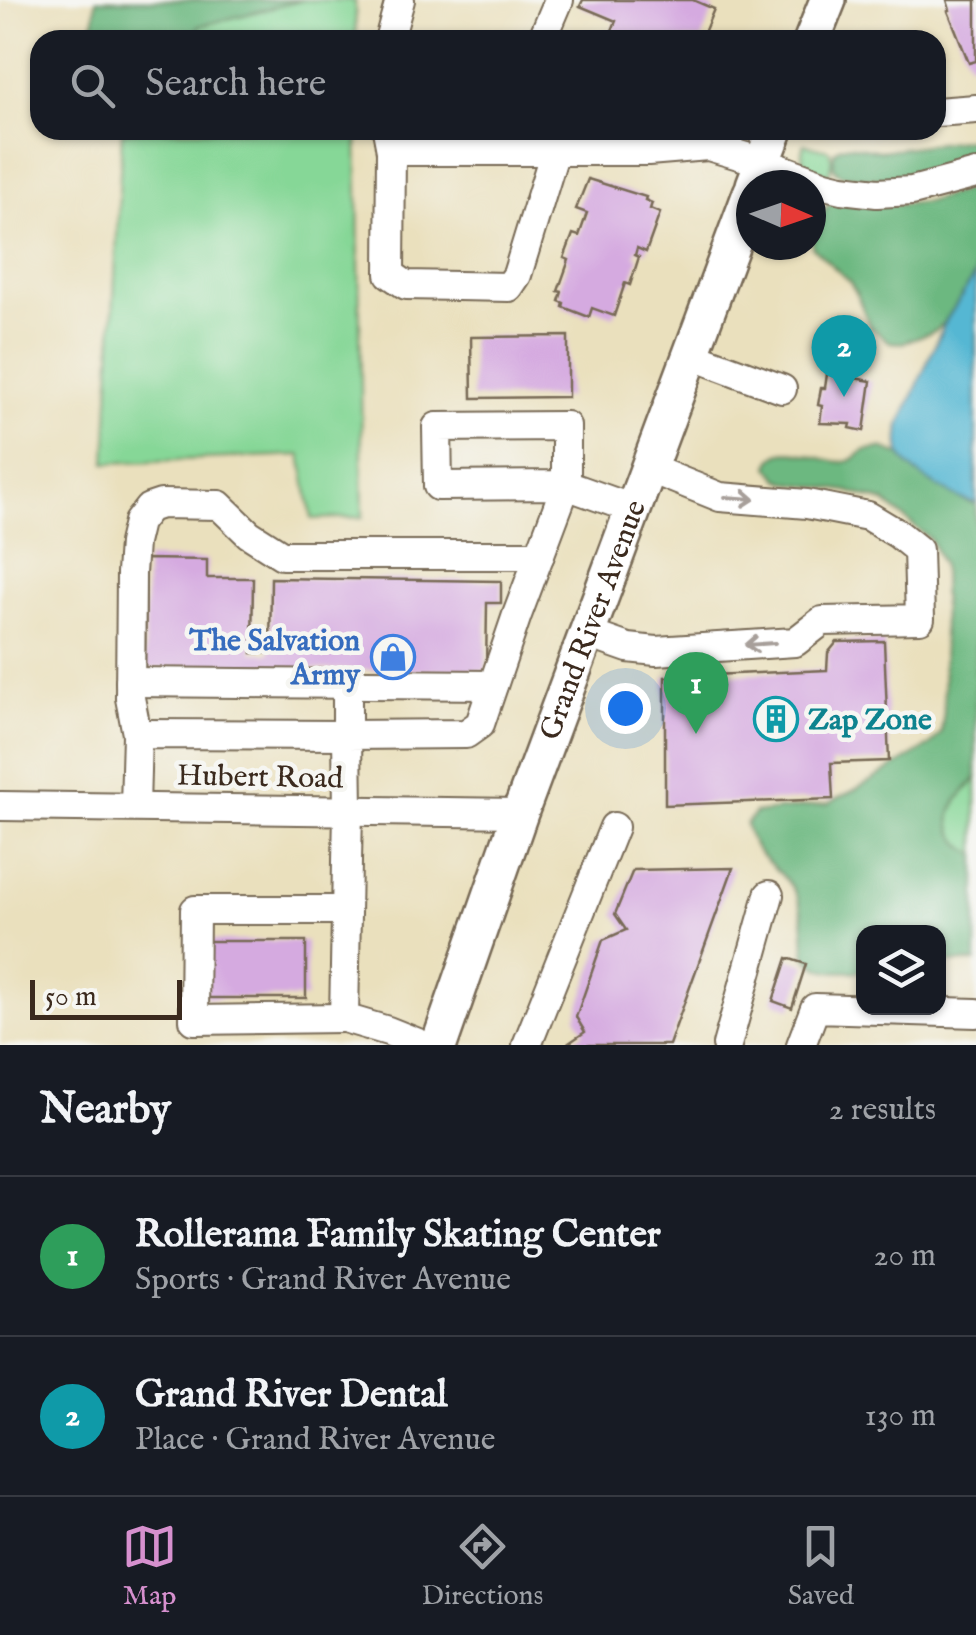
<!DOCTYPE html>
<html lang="en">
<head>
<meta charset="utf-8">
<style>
	body { margin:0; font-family:"IM FELL English",serif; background:#242831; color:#f1f3f6 }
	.controls { position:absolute; right:30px; bottom:30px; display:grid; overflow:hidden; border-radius:20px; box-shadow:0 2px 8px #0004 }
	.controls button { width:90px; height:90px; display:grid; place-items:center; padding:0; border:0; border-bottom:2px solid #363941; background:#171b24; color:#f1f3f6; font:50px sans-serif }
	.compass { position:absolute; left:736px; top:170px; width:90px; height:90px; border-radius:50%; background:#171b24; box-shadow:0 2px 8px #0004; rotate:92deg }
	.scale { position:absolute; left:30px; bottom:25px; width:152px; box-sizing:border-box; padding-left:10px; border:5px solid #3b2a1e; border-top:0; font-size:28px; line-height:35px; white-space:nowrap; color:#3b2a1e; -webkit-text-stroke:8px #f6f6f2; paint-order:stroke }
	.you { position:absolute; left:625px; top:708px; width:35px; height:35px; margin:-25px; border:8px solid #fff; border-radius:50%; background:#1a73e8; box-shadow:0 0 0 15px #1a73e833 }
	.badge { display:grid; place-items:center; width:65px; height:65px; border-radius:50%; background:#d690ce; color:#fff; font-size:32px; font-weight:700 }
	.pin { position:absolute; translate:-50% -82px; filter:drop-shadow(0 2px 5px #0008) }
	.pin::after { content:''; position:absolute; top:52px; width:35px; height:30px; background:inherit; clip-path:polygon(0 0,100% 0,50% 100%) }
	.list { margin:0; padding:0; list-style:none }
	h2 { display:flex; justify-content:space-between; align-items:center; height:130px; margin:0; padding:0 40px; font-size:42px }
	h2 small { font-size:32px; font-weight:400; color:#9ea1a6 }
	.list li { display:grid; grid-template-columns:65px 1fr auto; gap:30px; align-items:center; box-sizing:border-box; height:160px; padding:0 40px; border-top:2px solid #363941 }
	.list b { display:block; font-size:38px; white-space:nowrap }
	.list p { margin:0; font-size:32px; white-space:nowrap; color:#9ea1a6 }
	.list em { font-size:32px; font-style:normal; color:#9ea1a6 }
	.icon { flex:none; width:55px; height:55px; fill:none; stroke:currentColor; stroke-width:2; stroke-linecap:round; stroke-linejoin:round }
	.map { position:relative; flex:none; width:976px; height:1045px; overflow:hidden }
	.search { position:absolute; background:#171b24; box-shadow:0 2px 8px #0004; left:30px; right:30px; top:30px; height:110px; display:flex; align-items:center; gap:25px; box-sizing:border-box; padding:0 35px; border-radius:30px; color:#9ea1a6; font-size:38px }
	.sheet { height:450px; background:#171b24 }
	nav { display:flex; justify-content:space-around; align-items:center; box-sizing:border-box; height:140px; border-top:2px solid #363941; background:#171b24; font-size:28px; color:#9ea1a6 }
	nav a { display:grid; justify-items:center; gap:5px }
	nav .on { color:#d690ce }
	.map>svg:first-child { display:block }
	.green { fill:#86d797; stroke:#60805a; stroke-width:2.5 }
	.forest { fill:#6cb880; stroke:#54714f; stroke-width:2.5 }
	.water { fill:#55b7d3; stroke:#487078; stroke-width:2.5 }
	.building { fill:#d5aae0 }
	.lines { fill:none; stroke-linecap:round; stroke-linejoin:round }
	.minor-casing { stroke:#786a56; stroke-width:32 }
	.major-casing { stroke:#786a56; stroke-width:40 }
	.minor { stroke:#fff; stroke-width:28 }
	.major { stroke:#fff; stroke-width:35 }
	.oneway { stroke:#a79f9a }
	.labels { text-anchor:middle; stroke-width:9; stroke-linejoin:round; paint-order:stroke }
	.street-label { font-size:30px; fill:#3b2a1e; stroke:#f6f6f2 }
	.shop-label { font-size:30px; font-weight:bold; fill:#366cbe; stroke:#f6f6f2; text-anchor:end }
	.culture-label { font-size:30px; font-weight:bold; fill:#0d838f; stroke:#f6f6f2; text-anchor:start }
</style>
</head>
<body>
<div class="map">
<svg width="976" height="1045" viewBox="0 0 976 1045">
	<rect width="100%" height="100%" fill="#f6f6f2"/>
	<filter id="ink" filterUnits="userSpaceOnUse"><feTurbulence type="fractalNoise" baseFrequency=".01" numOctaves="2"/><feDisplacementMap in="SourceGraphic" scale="20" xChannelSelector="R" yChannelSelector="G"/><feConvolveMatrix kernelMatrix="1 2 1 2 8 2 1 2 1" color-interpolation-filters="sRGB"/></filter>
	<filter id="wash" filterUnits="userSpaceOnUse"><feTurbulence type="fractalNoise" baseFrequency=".0048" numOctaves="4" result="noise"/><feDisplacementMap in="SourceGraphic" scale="40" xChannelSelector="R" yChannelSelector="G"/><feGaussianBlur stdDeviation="2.25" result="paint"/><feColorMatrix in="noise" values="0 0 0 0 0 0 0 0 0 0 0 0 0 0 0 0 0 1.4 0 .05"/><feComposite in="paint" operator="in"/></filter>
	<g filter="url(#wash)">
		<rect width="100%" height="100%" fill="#eae0bd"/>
		<g class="green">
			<path d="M303,0H355L356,40H194L199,26Z"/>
			<path d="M141,130H357L363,517L312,519L301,455L106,463L122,132Z"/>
			<path d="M804,144L829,150L832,161L829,175C812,169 796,165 804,144Z"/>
			<path d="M976,778V855C959,846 943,826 954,806C959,796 969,787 976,778Z"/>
		</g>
		<g class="forest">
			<path d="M96,0H303L199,26L194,40H92Z"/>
			<path d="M976,138V160C936,175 898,182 855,177C848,176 837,176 834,168C833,166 834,154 834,152L840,147L850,145L880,151Z"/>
			<path d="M976,187V273L945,322L935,331L912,339L903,343L890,342L870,327L856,292L849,281L812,247C813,230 818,212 833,202L894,205L926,202Z"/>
			<path d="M881,448L899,454L909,466L970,503H976V778C969,787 959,796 954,806C943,826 959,846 976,855V962L939,963L938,932H864L863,971C840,972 820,976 805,955C804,933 805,905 791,886C772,860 753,858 746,824L755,813L827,804L862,786L929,746L941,733L944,711L942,564L930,539L885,502L847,491L790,483L779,479L769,466C778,437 823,463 843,462C854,462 856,455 864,451C869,449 876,449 881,448Z"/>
		</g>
		<path class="water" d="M976,273V503C957,500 911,474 902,457C897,448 899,435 900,425L945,322Z"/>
		<g id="blocks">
			<g class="building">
				<path d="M583,0H693L714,9L701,40H664L658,37L657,40H608L616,21L580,6Z"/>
				<path d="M947,0H976V61L969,63L948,11L950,10Z"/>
				<path d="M588,179L646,197L645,200L652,203L650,209L660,213L646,252L637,248L635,255L639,257L630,285L625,283L614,316L592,308L589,317L563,307L564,303L559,301L562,292L558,291L569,260L564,258L573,234L579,236L587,213L576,209Z"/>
				<path d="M568,336V397L472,398L471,337Z"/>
				<path d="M827,374L841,376L840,380L853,382L854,378L871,381L864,431L850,428L851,424L820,423L822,406L818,405L821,388H825Z"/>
				<path d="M146,559L207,560V578H253L252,653H270L271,578L501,581V603H487L486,671L145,668Z"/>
				<path d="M884,641L889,761L831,763L833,799L665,805V677L827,670L828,653L837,642Z"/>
				<path d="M733,868L669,1045H566L585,1032L576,1017L603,940L626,930L615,914L633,870Z"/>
				<rect x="206" y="941" width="100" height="57"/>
				<path d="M787,958L806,964L792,1008L773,1001Z"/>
			</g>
		</g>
	</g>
	<g filter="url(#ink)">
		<use href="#blocks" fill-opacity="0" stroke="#786a56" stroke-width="2.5"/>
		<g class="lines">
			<defs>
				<g id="minor">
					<path d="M389,40L400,0"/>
					<path d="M542,40L559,0"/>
					<path d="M936,112L976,109"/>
					<path d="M387,130L391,151H648L708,146L763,162L825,185L842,189L877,193L912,191L976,174"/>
					<path d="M391,151L390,274L406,285L509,287L517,275L555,151"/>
					<path d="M691,355L782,389"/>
					<path d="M588,634L628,648L656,651L795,642L822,621L920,619L918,550L898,534L868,516L807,504L720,497L648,468"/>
					<path d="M130,682L493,685"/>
					<path d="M137,734L130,698L131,573L133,543L138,522L149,508L161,504L219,505L249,534L282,555H540"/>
					<path d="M0,806L520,813"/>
					<path d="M135,807L137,734L347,735V683"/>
					<path d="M344,1018L194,1020L195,910H346"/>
					<path d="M423,1045L388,1031L344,1018L348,810L347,735L466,734L480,724L517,615L566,485V426L437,427L438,486L566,485L633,509"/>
					<path d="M527,1045L614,827"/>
					<path d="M727,1045L769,895"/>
					<path d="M801,1045L815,1008L976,1013"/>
				</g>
				<g id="major">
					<path d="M812,40L828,0"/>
					<path d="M754,185L775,130"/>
					<path id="s1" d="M439,1045L520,813L751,193"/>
				</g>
			</defs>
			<use href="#minor" class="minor-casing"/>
			<use href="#major" class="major-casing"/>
			<use href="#minor" class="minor"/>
			<use href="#major" class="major"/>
		</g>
		<defs><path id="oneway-shaft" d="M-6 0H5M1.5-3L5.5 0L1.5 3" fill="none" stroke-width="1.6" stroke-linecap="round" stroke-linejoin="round" transform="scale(2.5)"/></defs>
		<g class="oneway">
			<use href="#oneway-shaft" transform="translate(740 498) rotate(4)"/>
			<use href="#oneway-shaft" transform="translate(760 644) rotate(176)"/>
		</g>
	</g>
	<defs>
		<symbol id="shop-ring" viewBox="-11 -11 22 22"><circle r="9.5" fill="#f6f6f2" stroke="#3f7fe0" stroke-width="1.5"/><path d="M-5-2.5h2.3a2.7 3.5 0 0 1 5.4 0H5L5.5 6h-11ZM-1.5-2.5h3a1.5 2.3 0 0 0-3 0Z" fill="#3f7fe0"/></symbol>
		<symbol id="building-ring" viewBox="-11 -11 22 22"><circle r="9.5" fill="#f6f6f2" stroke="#0f9aa8" stroke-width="1.5"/><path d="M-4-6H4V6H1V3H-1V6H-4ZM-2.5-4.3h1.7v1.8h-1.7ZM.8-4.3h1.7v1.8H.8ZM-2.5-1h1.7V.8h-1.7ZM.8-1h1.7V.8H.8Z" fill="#0f9aa8"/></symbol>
	</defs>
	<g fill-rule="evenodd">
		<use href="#shop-ring" x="368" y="632" width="50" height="50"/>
		<use href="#building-ring" x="751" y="694" width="50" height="50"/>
	</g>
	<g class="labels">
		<g class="street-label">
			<text dy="10" stroke="none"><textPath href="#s1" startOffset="452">Grand River Avenue</textPath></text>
			<text transform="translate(260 776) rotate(1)" y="10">Hubert Road</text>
		</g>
		<g class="shop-label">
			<text x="360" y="650">The Salvation<tspan x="360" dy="34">Army</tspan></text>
		</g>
		<g class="culture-label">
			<text x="808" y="729">Zap Zone</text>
		</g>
	</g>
</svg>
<div class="controls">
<button><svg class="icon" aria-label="layers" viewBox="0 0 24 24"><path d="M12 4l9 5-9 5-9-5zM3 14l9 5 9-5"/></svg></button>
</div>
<svg class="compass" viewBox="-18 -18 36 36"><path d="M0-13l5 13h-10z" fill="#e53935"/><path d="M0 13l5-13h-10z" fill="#9ea1a6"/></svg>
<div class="scale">50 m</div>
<div class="you"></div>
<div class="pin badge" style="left:696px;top:734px;background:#2e9e5b">1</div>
<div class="pin badge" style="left:844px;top:397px;background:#0f9aa8">2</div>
<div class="search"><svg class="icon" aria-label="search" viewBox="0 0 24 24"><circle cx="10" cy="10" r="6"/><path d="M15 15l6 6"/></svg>Search here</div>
</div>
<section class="sheet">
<h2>Nearby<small>2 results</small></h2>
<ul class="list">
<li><span class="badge" style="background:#2e9e5b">1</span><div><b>Rollerama Family Skating Center</b><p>Sports · Grand River Avenue</p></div><em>20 m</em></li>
<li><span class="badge" style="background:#0f9aa8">2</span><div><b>Grand River Dental</b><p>Place · Grand River Avenue</p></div><em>130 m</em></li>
</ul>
</section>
<nav>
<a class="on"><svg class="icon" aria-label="map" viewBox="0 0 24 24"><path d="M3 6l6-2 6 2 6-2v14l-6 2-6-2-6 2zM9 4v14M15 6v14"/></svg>Map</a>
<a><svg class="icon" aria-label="directions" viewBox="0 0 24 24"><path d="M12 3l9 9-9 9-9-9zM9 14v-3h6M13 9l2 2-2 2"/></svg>Directions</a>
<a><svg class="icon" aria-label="saved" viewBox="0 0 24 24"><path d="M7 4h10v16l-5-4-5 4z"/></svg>Saved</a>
</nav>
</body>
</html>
